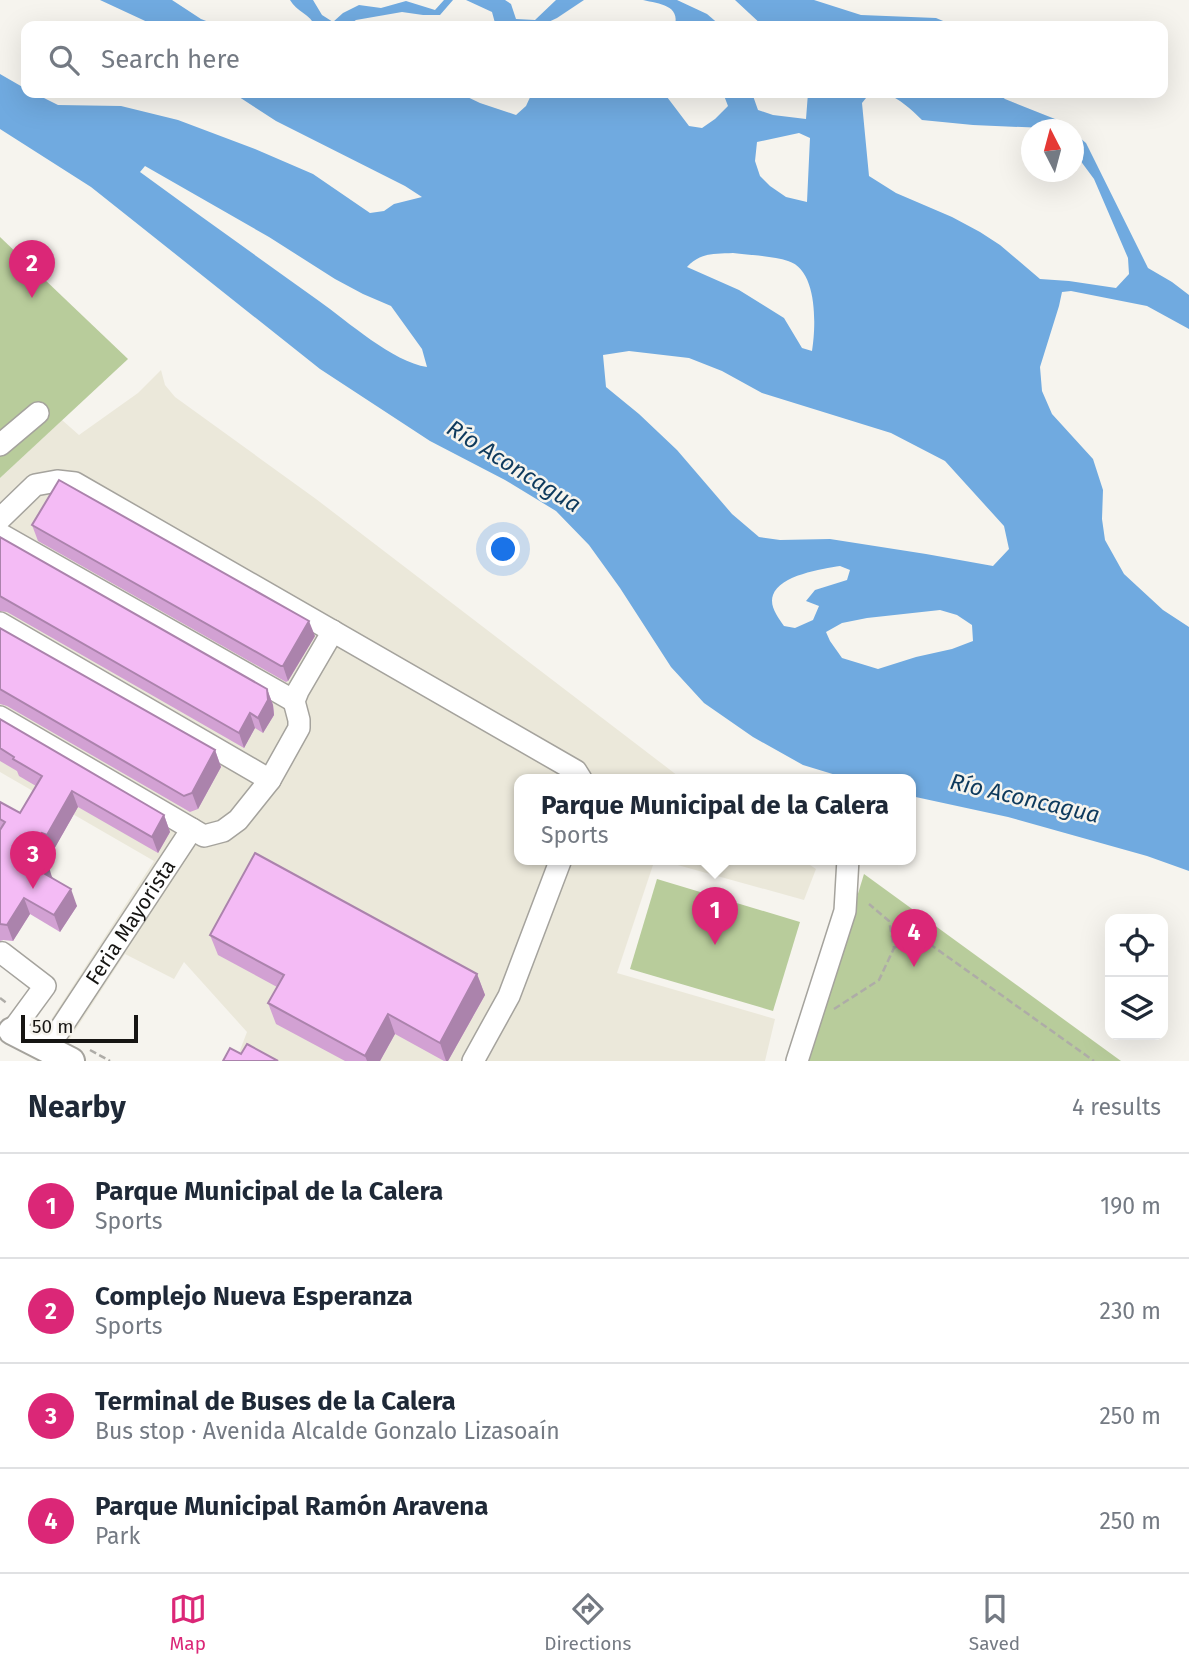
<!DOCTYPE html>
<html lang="en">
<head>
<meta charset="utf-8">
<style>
	body { margin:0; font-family:"Fira Sans",sans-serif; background:#f2f2f3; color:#1f2937 }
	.controls { position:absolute; right:21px; bottom:21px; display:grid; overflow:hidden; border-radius:14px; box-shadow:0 7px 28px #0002 }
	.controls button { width:63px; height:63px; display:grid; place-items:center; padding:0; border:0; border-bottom:2px solid #e0e1e3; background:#fff; color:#1f2937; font:35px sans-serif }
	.compass { position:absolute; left:1021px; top:119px; width:63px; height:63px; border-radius:50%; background:#fff; box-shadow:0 7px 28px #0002; rotate:354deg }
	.scale { position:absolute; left:21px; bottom:18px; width:117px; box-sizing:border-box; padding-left:7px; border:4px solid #161513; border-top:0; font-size:19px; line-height:24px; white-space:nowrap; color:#161513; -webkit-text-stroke:5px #f6f4ee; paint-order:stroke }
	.you { position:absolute; left:504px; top:550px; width:24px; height:24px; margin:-18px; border:5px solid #fff; border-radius:50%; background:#1a73e8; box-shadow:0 0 0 10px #1a73e833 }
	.badge { display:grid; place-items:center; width:46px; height:46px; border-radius:50%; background:#db2777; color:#fff; font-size:23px; font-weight:700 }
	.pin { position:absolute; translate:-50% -58px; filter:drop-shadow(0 2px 4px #0008) }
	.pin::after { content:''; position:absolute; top:37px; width:24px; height:21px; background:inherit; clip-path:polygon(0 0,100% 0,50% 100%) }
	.popup { position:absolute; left:514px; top:774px; width:402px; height:91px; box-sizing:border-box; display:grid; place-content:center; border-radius:14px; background:#fff; filter:drop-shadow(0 2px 5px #0005); font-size:23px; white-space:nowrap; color:#747a83 }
	.popup b { font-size:26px; color:#1f2937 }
	.popup::after { content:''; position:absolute; left:50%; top:100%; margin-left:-14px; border:14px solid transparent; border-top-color:#fff }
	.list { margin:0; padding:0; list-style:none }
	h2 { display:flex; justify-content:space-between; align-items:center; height:91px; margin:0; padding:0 28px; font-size:30px }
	h2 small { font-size:23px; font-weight:400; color:#747a83 }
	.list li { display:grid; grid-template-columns:46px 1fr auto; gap:21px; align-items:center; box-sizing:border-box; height:105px; padding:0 28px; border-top:2px solid #e0e1e3 }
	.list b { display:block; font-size:26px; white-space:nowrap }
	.list p { margin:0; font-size:23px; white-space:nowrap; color:#747a83 }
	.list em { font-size:23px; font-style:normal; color:#747a83 }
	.icon { flex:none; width:38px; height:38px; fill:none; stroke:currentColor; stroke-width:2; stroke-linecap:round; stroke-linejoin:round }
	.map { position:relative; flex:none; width:1189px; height:1061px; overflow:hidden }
	.search { position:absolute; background:#fff; box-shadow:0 7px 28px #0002; left:21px; right:21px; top:21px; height:77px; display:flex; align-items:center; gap:18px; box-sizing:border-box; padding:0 24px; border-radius:14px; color:#747a83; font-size:26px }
	.sheet { height:511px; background:#fff }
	nav { display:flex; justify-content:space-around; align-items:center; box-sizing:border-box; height:98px; border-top:2px solid #e0e1e3; background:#fff; font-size:19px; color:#747a83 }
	nav a { display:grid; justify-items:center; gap:4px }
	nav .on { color:#db2777 }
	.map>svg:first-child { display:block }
	.built { fill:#ebe8da }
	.green { fill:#b8cc9b }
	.water { fill:#70aae0; fill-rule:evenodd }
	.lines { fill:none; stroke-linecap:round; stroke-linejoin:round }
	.minor-casing { stroke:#a5a39d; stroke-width:24 }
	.major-casing { stroke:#a5a39d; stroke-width:30 }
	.path { stroke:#aeaca7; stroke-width:2.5; stroke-dasharray:7 3.5; stroke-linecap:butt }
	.minor { stroke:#fff; stroke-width:21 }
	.major { stroke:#fff; stroke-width:26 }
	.wall { fill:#d2a1d3 }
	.shaded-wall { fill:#ab83ac }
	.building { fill:#f4bbf5; stroke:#ab83ac; stroke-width:2 }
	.labels { text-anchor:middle; stroke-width:5; stroke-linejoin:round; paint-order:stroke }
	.street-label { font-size:21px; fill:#161513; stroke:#f6f4ee }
	.water-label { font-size:23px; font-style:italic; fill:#0e3a5d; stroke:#f6f4ee }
</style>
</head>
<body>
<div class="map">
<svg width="1189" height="1061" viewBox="0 0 1189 1061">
	<rect width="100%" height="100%" fill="#f6f4ee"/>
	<g class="built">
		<path d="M161,370L165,385L175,397L316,499L682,779H519V859H655L617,973L775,1019L765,1061H254L239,1053L247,1032L184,962L174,979L125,954L65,1046L43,1032L154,861L0,772V478L62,420L79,435L138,393Z"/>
		<path d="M656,859H801L816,869L804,900Z"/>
	</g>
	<g class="green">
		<path d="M0,237L128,359L0,478Z"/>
		<path d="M864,874L1121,1061H807Z"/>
		<path d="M657,879L800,922L773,1011L630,969Z"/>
	</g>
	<g class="water">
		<path d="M100,0H172L201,19L219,26H156Z"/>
		<path d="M290,0H313L322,15L333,22L343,13L359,5L381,8L406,1L435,10L444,0H453L440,15H423L402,12L356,20L347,26H315C311,15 296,11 290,0Z"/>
		<path d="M466,0H505L511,4L516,19L535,20L556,0H584L557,18L540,26H490L495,23L492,12Z"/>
		<path d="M643,0H677L707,14L721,26H695L688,21L682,26H675C680,5 660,4 643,0Z"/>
		<path d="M735,0H814L861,15L936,18L955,26H763Z"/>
		<path d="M0,74L26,89V93H34L58,105L121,106L178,120L255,149L313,174L370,213L384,211L394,204L422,197L405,186L276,121L233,93H459L480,103L516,115L526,106L532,93H664L689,126L702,128L715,119L728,106L723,93H752L758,110L773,115L806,119L808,93H870L862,103L869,176L896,193L952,217L980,232L1000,245L1040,279L1069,281L1116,288L1129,274L1128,258L1094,179L1074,152V133L1086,143L1148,268L1172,282L1189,295V329L1147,306L1071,291L1062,292L1059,306L1040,367L1042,391L1052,414L1093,459L1103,490L1102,519L1105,540L1124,574L1163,610L1189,627V871L1147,856L1008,817L911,796V779H849L803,765L753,737L704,703L671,667L620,588L589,545L556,511L505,480L430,441L320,369L91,187L0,129ZM799,133L810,138L807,202L786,197L770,186L760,176L755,161L757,142ZM145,166L269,237L335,279L363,294L391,306L422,349L427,367C393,362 347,321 319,301C259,258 199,215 140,172ZM733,253C749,255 773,256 788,261C818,270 816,326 812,351L802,348L784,318L739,290L687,267C701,252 714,254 733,253ZM629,351L689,358L722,371L762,393L891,433L945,461L1004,526L1009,549L993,566L926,554L830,539L780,540L759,537L732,514L677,450L639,414L606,387L603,355ZM840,566L850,570L847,580L815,590L806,601L819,606L813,620L795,628L784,626C778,617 769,606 773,595C780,575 822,569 840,566ZM940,610L957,615L972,625L973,641L952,649L916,657L878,669L842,658L830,641L826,632L842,623L867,618Z"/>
		<path d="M885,93H997L1005,99L1055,119L1069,129L973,125L922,120C911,109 900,99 885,93Z"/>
	</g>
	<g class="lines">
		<defs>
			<g id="minor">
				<path d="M0,445L38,413"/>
				<path d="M0,519L35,485L57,481L75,483L576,771L581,779"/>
				<path d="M0,534L294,701"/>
				<path d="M0,623L270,780"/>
				<path d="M0,717L204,836L223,831L238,820L270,780L299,728V720L294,701L298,691L333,631"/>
				<path d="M0,954L2,953L45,986L12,1031"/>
				<path id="s1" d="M47,1049L192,829"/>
				<path d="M473,1061L509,996L561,859"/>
				<path d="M797,1061L845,911L848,859"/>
			</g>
			<path id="major" d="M12,1031L71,1061"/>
		</defs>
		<use href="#minor" class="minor-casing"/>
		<use href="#major" class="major-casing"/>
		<g class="path">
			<path d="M894,948L917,935L1094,1061"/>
			<path d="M0,998L8,1004"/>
			<path d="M834,1009L879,980L894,948L889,921L869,904"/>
			<path d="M90,1050L110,1061"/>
		</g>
		<use href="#minor" class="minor"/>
		<use href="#major" class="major"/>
	</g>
	<g class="wall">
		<path d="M32,525L315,636L288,681L286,682L38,541Z"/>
		<path d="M0,537L267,689L273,705L274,715L263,733L255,728L244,748L7,612L0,611Z"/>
		<path d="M0,628L215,750L221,767L198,809L190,812L7,706L0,704Z"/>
		<path d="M0,719L164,815L170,832L158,853L78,807L53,851L48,849L42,864L53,878L77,906L60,932L30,914L13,941L3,940L0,941V802L20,813L36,786L19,776L17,771L0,761Z"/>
		<path d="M210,935L477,974L485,995L448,1061H444L395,1034L380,1061H345L276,1024L268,1003L277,987L218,955Z"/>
	</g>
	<g class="shaded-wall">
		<path d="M309,621L315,636L288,681L283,666Z"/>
		<path d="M267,689L273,705L274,715L263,733L258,718Z"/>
		<path d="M250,713L255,728L244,748L239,733Z"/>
		<path d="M215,750L221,767L198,809L192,793Z"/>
		<path d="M72,791L78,807L53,851L47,835Z"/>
		<path d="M164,815L170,832L158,853L152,837Z"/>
		<path d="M42,833L48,849L42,864L49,867L54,884L43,877L34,853Z"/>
		<path d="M71,889L77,906L60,932L54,915Z"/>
		<path d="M24,898L30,914L13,941L7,925Z"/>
		<path d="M477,974L485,995L448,1061H446L440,1043Z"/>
		<path d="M388,1014L395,1034L380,1061H367L365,1056Z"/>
	</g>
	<g class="building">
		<path d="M59,480L309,621L283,666H281L32,525Z"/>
		<path d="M0,537L267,689L268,700L258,718L250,713L239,733L0,596Z"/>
		<path d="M0,628L215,750L192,793L184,796L0,689Z"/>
		<path d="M0,719L164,815L152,837L72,791L47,835L42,833L34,853L40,856L37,861L49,867L45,874L71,889L54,915L24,898L7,925L0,924V830L5,822L0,819V802L20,813L42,776L13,759L14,757L0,748Z"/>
		<path d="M255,853L477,974L440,1043L388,1014L365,1056L268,1003L284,975L210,935Z"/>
		<path d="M247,1044L278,1061H223L230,1048L241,1054Z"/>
	</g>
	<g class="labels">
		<g class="street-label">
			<text dy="7" stroke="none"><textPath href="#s1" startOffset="152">Feria Mayorista</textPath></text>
		</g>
		<g class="water-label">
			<text transform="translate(514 466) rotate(32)" y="8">Río Aconcagua</text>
			<text transform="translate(1025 798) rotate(13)" y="8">Río Aconcagua</text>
		</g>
	</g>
</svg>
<div class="controls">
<button><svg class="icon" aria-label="locate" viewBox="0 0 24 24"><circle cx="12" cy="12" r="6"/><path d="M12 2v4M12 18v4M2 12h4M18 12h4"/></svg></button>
<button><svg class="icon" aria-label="layers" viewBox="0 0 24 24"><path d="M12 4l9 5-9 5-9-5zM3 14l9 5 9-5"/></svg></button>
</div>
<svg class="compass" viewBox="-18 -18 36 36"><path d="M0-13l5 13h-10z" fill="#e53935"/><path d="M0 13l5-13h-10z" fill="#747a83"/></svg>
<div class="scale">50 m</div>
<div class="you"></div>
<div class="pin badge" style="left:715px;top:945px">1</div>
<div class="popup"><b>Parque Municipal de la Calera</b>Sports</div>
<div class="pin badge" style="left:32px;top:298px">2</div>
<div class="pin badge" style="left:33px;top:889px">3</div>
<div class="pin badge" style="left:914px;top:967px">4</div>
<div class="search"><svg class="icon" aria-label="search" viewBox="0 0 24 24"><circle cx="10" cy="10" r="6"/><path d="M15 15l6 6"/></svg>Search here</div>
</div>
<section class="sheet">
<h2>Nearby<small>4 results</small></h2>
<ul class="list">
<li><span class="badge">1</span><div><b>Parque Municipal de la Calera</b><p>Sports</p></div><em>190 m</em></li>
<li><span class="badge">2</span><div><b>Complejo Nueva Esperanza</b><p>Sports</p></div><em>230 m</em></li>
<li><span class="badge">3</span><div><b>Terminal de Buses de la Calera</b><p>Bus stop · Avenida Alcalde Gonzalo Lizasoaín</p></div><em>250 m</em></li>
<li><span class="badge">4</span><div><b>Parque Municipal Ramón Aravena</b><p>Park</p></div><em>250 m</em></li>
</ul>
</section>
<nav>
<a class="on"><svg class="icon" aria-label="map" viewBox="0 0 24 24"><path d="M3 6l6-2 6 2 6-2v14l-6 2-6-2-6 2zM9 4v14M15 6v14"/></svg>Map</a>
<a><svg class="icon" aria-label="directions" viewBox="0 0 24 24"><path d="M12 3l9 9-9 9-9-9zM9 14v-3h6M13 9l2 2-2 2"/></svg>Directions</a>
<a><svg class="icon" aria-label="saved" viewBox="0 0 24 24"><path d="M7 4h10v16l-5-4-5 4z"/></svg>Saved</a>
</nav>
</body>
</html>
